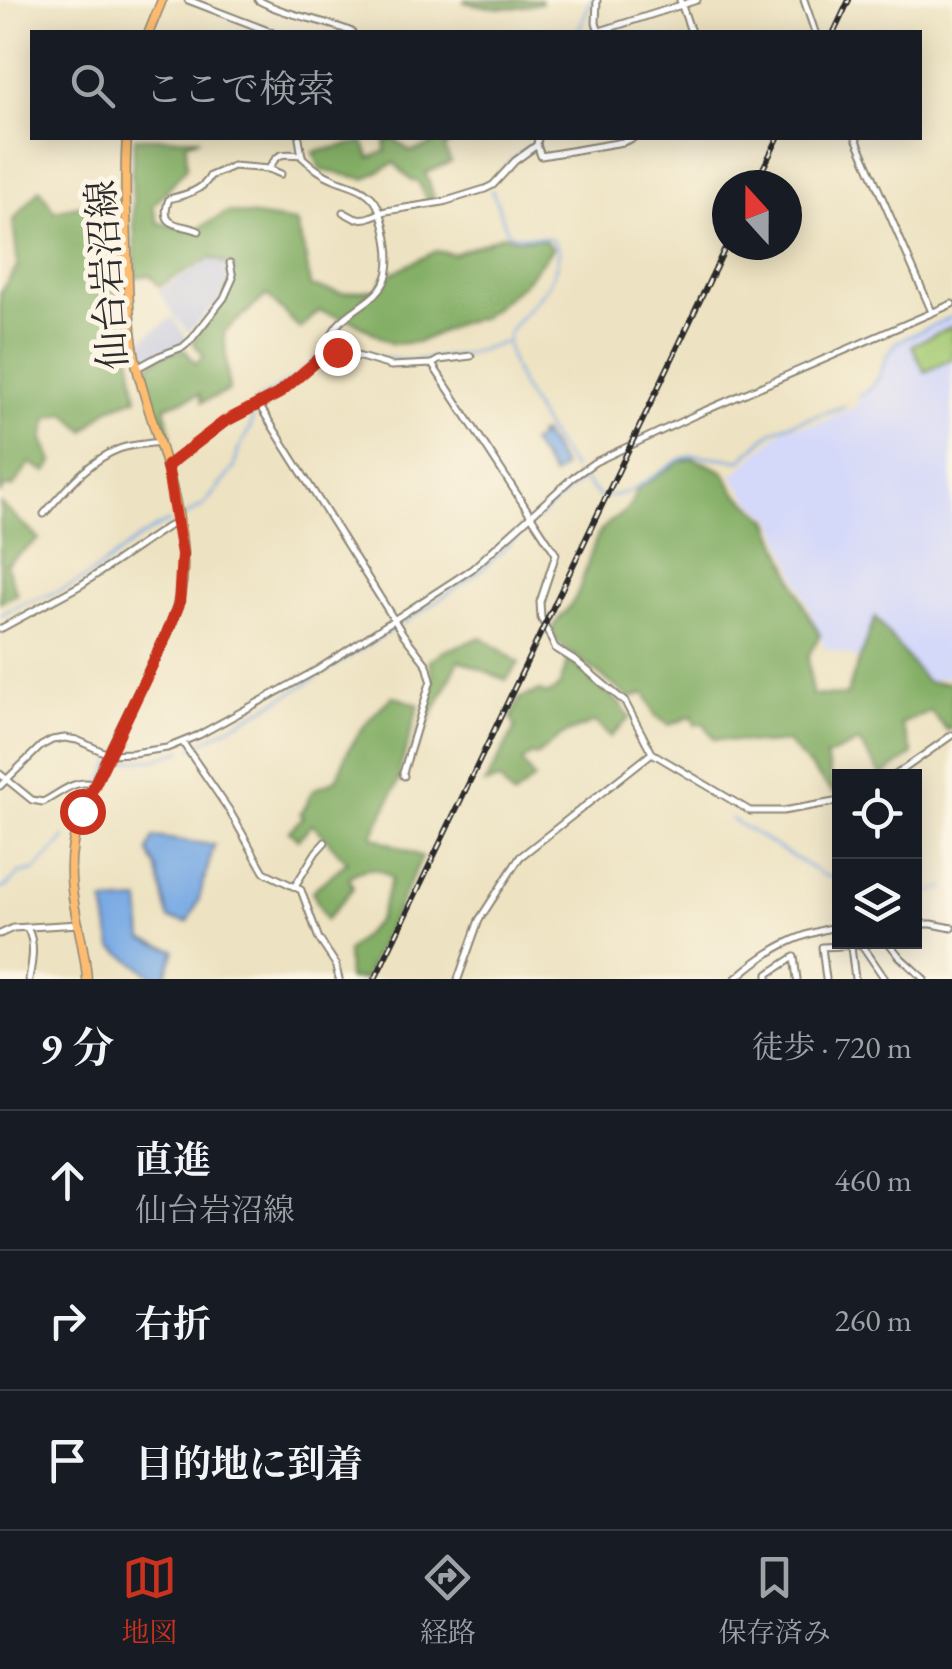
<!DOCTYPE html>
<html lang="ja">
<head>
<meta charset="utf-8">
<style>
	body { margin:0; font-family:"EB Garamond","Noto Serif JP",serif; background:#242831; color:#f1f3f6 }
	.controls { position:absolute; right:30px; bottom:30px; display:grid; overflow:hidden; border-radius:0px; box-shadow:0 5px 25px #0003 }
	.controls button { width:90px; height:90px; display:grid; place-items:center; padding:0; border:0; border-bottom:2px solid #363941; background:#171b24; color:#f1f3f6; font:50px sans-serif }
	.compass { position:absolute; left:712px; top:170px; width:90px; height:90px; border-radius:50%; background:#171b24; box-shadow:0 5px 25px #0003; rotate:339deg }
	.stop { position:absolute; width:30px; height:30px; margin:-22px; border:8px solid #c8321e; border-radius:50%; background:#fff }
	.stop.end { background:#c8321e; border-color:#fff; box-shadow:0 2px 10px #0008 }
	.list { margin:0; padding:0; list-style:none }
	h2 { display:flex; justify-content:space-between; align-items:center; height:130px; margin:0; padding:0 40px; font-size:42px }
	h2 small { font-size:32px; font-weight:400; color:#9ea1a6 }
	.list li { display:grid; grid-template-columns:65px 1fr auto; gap:30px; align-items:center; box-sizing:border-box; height:140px; padding:0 40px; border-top:2px solid #363941 }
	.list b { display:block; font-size:38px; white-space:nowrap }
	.list p { margin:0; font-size:32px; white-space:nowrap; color:#9ea1a6 }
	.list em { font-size:32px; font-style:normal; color:#9ea1a6 }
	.icon { flex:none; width:55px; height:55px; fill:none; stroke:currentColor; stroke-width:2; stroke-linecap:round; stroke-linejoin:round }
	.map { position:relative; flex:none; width:952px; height:979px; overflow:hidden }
	.search { position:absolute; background:#171b24; box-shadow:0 5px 25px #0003; left:30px; right:30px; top:30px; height:110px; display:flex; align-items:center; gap:25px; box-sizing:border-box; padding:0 35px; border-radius:0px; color:#9ea1a6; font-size:38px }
	.sheet { height:550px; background:#171b24 }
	nav { display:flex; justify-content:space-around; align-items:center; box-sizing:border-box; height:140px; border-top:2px solid #363941; background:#171b24; font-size:28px; color:#9ea1a6 }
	nav a { display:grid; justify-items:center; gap:5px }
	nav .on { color:#c8321e }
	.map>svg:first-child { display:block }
	.built { fill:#d4d8f9 }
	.industrial { fill:#bdc3de }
	.green { fill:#a6cb75; stroke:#687b50; stroke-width:2.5 }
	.forest { fill:#84af66; stroke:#586d48; stroke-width:2.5 }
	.water { fill:#79aae4; stroke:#526a88; stroke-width:2.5 }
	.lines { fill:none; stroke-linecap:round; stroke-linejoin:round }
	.stream { stroke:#79aae4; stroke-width:2.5 }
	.minor-casing { stroke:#8c8676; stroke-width:9 }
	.major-casing { stroke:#8c8676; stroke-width:11 }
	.minor { stroke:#fff; stroke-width:5 }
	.major { stroke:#fdbc6f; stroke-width:8 }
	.rail-casing { stroke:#2b2b2b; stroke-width:6 }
	.rail { stroke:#fcf5e5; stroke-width:2.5; stroke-dasharray:8; stroke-linecap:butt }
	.route { stroke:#c8321e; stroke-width:12 }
	.labels { text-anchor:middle; stroke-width:10; stroke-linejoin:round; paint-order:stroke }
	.street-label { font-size:38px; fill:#2b2b2b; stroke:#fcf5e5 }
</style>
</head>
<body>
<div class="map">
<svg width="952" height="979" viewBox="0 0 952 979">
	<rect width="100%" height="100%" fill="#fcf5e5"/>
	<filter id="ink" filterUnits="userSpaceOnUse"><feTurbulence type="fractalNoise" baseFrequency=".01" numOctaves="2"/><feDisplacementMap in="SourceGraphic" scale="20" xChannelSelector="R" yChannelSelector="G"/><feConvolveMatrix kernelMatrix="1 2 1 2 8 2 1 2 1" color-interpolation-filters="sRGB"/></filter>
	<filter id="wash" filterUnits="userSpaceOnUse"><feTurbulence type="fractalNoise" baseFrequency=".0048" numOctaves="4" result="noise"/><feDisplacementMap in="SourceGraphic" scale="40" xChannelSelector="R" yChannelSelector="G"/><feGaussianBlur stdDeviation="2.25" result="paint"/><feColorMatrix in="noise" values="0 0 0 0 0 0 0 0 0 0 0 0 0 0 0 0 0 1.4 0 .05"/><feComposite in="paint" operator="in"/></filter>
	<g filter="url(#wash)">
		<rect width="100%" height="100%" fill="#ede2c1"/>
		<path class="built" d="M952,318V676L930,681L825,648L774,520L750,500L732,476L785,428L818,423L856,407L859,399L879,379L890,353L901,340Z"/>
		<g class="industrial">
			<path d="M223,253L228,266L226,270L229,280L218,303L188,332L175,317L158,291Z"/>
			<path d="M173,317L188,341L145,362L139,342Z"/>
		</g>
		<path class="green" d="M952,326V359L925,372L912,345Z"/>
		<g class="forest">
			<path d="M465,0H541V3C509,10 496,9 464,2Z"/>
			<path d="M135,138H200L186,143L187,167L153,206L158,223L196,230L228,212L296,222L306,258L310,286L342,293L378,289L384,277L436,251L454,254L504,235L518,239H543L553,248L524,283L483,317L457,324L419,342L392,344L353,321L319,311L300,329L267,295L224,332L229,391L202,402L200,394L166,406V414L172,436L167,439L145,373C152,356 167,353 185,350L196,364L204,356L193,342L225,298L235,267L211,258L159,286L150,275L136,277L132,172Z"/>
			<path d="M431,138H457L444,148L451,162L425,173L434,196L427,200L418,181H412L394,163L365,179L320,170L314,152L363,142L370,158L386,151L385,142L394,139L411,152L432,145Z"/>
			<path d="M40,189L54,211L121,197V262L126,329L137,398L109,408L85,431L66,413L48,418L43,440L53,462L47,472L30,463L13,487H4L0,495V293L18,266L13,221Z"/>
			<path d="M693,458L723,471L735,492L769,520L805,608L820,635L808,656L812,695L846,696L875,617L926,682L952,683V727L948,731L930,711L901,724L913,754L882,776L859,742L826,757L835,795L787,742L765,744L714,739L704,723L695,725L693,716L669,725L655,715L645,693L630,698L557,642L552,629C558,617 569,610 575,598C585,580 590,545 601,531C617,511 627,521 636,490L679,462Z"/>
			<path d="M0,503L39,539L6,564L17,594L0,602Z"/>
			<path d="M482,637L519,663L506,680L459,660L407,767C416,739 441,687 429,661L444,651Z"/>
			<path d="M569,659L620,704L630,718L610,737L595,722L562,735L536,756L532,754L522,762L534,779L513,797L499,780L485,784L516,727L511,719L520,698L541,691L547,695L559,687Z"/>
			<path d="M393,696L419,705L399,772L401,776L372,836L422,857L364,979H348L347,952L378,920L392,878C376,866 366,866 349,877L353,888L326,920L312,891L347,862L313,824L298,839L289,831L303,817L300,813C309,806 306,801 312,792C319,783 332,786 338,776C342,769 343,760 347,753C359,730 373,713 393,696Z"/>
		</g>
		<g class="water">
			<path d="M538,433L540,437L542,433L563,467L553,476L531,443L538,438Z"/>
			<path d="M154,837L214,845L198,902L188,922L169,919L157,869L148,851Z"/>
			<path d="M140,901L143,939L175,950L164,979H157L112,947L104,903Z"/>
		</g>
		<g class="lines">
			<g class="stream">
				<path d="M578,32L591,0"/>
				<path d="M496,177L512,159L534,143"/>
				<path d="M492,190L508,233C521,239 537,235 552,239L559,250C555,291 532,300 511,329C493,355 557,446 573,469"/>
				<path d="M298,374L331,347L353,349L382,358L408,361L466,354L506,342"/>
				<path d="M859,396L868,390L879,377L886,357L897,342L952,317"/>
				<path d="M254,403L292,379"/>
				<path d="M183,517L204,505L234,468L238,451L251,426L253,412"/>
				<path d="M537,519L582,479L601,498L629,492L679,460L693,455L741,460L769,434L781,427L845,406"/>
				<path d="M0,615C26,600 56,596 82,580C112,562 136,535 169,522"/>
				<path d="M403,624L478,573L530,525"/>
				<path d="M192,748L293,692L392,630"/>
				<path d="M731,819L823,875L840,880"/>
				<path d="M81,825L112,762L156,759L183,750"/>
				<path d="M0,889L7,886L19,874L36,870C45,858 57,850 65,837"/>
				<path d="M914,896L929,893L944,887L945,889"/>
			</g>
		</g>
	</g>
	<g filter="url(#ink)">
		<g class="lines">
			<defs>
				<g id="minor">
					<path d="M188,0L271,32"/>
					<path d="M258,0C287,16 321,19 352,32"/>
					<path d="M597,0L596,23L599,32"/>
					<path d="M680,0L691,32"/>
					<path d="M804,0L815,32"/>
					<path d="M597,32L697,0"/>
					<path d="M299,138L302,157C312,166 321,174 334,179C345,184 360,186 369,195C379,203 382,217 385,229C389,246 392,267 384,283C370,310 324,315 331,353"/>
					<path d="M538,138L537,145L541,156L623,142L633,138"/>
					<path d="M856,138L932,312"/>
					<path d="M269,169L281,174"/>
					<path d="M343,212L356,219L367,218L386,211L443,202L485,189L493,185L515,161L537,145"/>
					<path d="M199,231C181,223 158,229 169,199C184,195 203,191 210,176L233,166L269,169C278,151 283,154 302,155"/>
					<path d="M432,364L439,360L471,356"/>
					<path d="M137,368L159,356L183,347L191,340L224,298L233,278L230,263"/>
					<path d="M259,405L403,634L427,665L431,680L403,773L404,776"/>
					<path d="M167,466L224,423L278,394L319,360L331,353H347L391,366L432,364L556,554L540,602L541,618L549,634L555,648L577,662L625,702L652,753L750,811H783L840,801"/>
					<path d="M44,514C65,490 89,460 119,449C132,444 147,444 160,442"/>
					<path d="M0,629L81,585L167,527L178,523"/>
					<path d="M183,743L229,810L264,872L301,890L319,939L335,963L339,979"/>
					<path d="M0,774L32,800L43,802C59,794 74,779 92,784"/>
					<path d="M894,776L952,735"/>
					<path d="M0,786L41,746L52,740L65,738L77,740L108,754L133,753L167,748L199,735L317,670L472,569L572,478L595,462L695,415L952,304"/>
					<path d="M295,886L316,852L325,842"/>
					<path d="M914,924H932L952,928"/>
					<path d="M27,928C36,942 32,963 29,979"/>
					<path d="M0,934L13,928L79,924"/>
					<path d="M888,942L900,957L924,979"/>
					<path d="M851,947L855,979"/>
					<path d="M458,979L479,920L520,857L652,753"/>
					<path d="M735,979C769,949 795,935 840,926"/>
					<path d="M768,979V974L794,957L797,979"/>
					<path d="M826,979L822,947L862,945L885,979"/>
				</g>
				<g id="major">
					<path d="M149,32L162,0"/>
					<path d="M87,979C84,934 64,889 73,844C78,814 93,787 106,759C121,728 137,696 152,664C167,634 182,605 183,571C185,502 155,438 138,372C128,330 128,286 127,244C126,208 124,173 127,138"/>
				</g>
			</defs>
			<use href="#minor" class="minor-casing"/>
			<use href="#major" class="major-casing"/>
			<use href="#minor" class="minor"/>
			<use href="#major" class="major"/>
			<defs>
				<g id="rail">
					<path d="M834,32L849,0"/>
					<path d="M755,185L778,138"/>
					<path d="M375,979L727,244"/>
				</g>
			</defs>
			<use href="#rail" class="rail-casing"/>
			<use href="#rail" class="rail"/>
		</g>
	</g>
	<g class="lines" filter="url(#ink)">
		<path class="route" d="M82,811L166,636L179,604L182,554L167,466L224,422L278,394L318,360L337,352"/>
	</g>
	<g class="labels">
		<g class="street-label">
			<text transform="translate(107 275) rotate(-94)" y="13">仙台岩沼線</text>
		</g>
	</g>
</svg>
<div class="controls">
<button><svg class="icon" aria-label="locate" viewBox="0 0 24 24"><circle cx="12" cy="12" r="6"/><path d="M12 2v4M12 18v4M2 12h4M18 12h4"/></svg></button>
<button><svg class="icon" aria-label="layers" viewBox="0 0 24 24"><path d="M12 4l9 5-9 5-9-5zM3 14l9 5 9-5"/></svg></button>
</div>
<svg class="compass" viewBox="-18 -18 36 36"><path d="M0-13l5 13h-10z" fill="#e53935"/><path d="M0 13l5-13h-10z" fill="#9ea1a6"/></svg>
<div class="stop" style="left:82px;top:811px"></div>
<div class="stop end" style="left:337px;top:352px"></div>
<div class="search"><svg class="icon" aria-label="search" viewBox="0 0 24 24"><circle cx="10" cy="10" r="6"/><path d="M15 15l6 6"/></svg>ここで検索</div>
</div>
<section class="sheet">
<h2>9 分<small>徒歩 · 720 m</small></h2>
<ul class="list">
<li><svg class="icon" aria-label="ahead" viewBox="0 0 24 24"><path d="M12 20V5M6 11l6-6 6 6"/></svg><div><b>直進</b><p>仙台岩沼線</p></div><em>460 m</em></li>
<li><svg class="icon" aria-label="right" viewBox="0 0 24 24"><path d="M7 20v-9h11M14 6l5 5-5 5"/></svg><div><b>右折</b></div><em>260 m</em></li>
<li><svg class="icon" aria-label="arrive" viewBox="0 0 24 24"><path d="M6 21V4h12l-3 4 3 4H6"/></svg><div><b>目的地に到着</b></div></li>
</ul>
</section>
<nav>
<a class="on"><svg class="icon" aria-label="map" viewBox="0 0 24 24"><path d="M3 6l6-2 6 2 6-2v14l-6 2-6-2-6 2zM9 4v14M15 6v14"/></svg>地図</a>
<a><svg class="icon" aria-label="directions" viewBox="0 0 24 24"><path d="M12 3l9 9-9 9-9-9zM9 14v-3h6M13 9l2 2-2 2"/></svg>経路</a>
<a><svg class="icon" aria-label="saved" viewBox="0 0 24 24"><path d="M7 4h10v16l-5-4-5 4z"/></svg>保存済み</a>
</nav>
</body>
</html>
